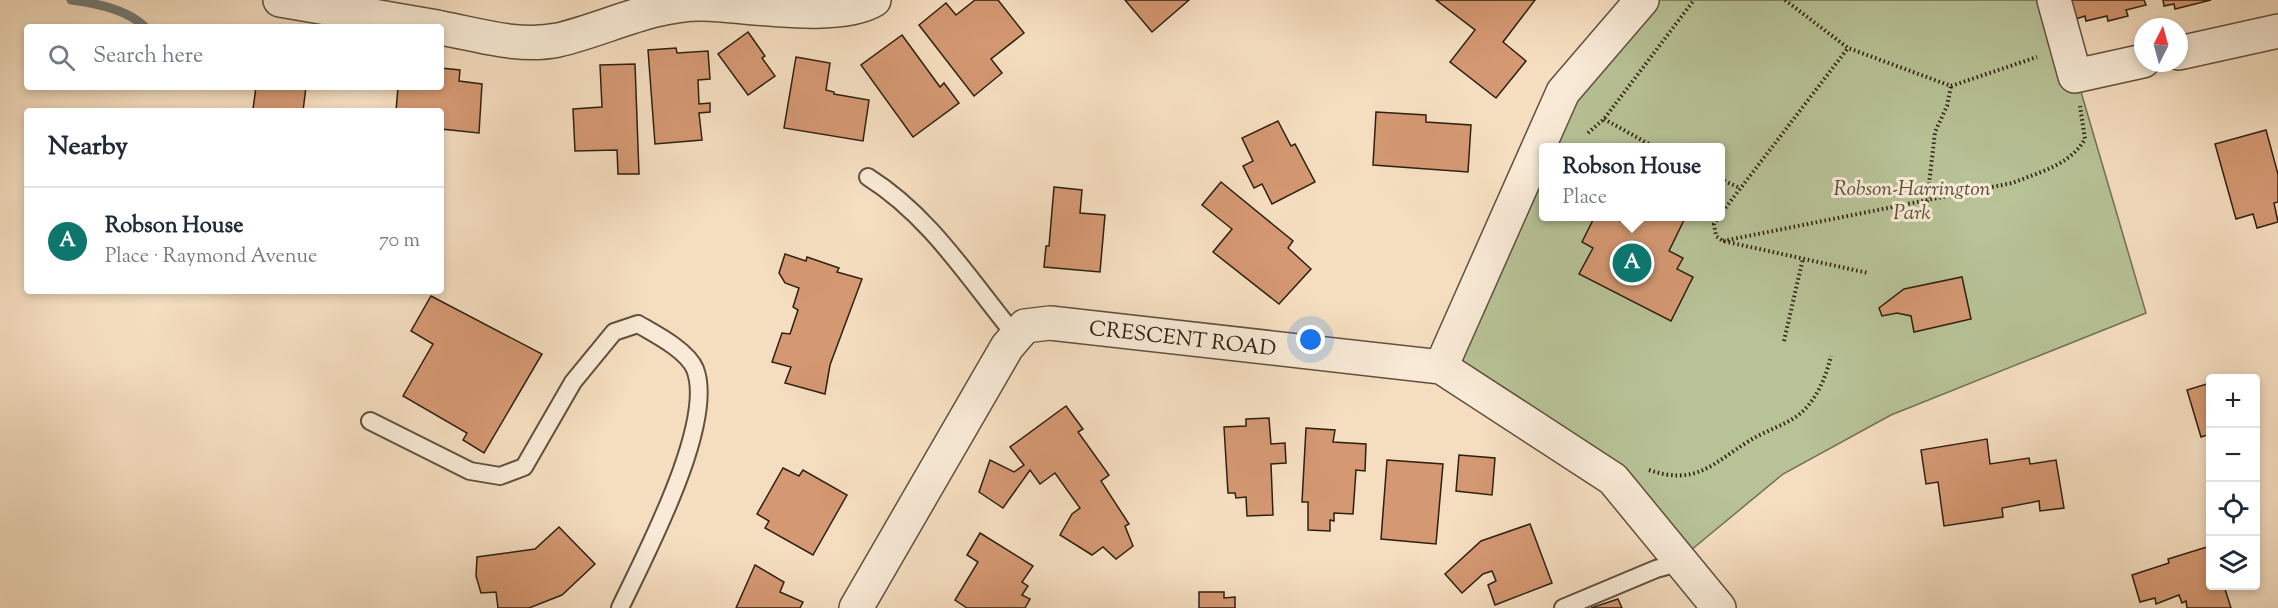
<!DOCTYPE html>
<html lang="en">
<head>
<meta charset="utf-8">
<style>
	body { margin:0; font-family:"Sorts Mill Goudy",serif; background:#f2f2f3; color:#1f2937 }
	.controls { position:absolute; right:18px; bottom:18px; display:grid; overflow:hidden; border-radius:6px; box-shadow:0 3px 9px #0003 }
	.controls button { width:54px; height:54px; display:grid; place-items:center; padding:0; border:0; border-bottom:2px solid #e0e1e3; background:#fff; color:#1f2937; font:30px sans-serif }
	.compass { position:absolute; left:2134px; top:18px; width:54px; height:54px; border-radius:50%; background:#fff; box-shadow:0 3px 9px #0003; rotate:6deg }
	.you { position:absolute; left:1311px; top:340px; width:21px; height:21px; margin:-15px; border:4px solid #fff; border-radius:50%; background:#1a73e8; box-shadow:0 0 0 9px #1a73e833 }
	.badge { display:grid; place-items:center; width:39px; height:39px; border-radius:50%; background:#0f766e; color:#fff; font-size:20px; font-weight:700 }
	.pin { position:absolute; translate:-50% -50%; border:3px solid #fff; box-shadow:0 2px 6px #0006 }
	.popup { position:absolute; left:1539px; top:143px; width:186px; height:78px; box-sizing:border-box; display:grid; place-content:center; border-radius:6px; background:#fff; filter:drop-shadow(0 2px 4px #0005); font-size:20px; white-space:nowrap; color:#747a83 }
	.popup b { font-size:22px; color:#1f2937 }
	.popup::after { content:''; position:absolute; left:50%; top:100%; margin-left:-12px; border:12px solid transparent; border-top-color:#fff }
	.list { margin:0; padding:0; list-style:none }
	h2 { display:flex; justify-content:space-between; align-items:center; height:78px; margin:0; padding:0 24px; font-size:26px }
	h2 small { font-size:20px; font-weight:400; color:#747a83 }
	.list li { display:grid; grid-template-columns:39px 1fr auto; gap:18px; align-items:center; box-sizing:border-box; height:108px; padding:0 24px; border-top:2px solid #e0e1e3 }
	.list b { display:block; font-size:22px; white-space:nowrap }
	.list p { margin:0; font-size:20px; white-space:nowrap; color:#747a83 }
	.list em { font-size:20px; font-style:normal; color:#747a83 }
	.icon { flex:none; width:33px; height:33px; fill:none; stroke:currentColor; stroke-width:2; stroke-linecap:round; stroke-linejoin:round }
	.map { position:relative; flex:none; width:2278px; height:608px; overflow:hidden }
	.search { position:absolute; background:#fff; box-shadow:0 3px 9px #0003; left:24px; top:24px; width:420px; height:66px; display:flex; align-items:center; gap:15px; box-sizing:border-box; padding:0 21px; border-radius:6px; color:#747a83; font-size:22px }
	.panel { position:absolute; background:#fff; box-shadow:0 3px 9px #0003; left:24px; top:108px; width:420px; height:186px; border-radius:6px }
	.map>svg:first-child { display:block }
	.green { fill:#b7c296; stroke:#727154; stroke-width:1.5; fill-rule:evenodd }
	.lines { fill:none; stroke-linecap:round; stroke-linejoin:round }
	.stream { stroke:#727c77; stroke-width:9 }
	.building { fill:#d49872; stroke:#2e2011; stroke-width:1.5 }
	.lane-casing { stroke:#60503d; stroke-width:20 }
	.street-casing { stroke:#60503d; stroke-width:36 }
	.path { stroke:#2e2011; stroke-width:4; stroke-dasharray:1.5 3; stroke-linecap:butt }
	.lane { stroke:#f8ead6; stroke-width:16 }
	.street { stroke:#f8ead6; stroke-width:33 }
	.labels { text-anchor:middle; stroke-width:6; stroke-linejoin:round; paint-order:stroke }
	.park-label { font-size:21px; font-style:italic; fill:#575139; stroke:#f8ead6 }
	.street-label { font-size:21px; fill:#2e2011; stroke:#f8ead6 }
</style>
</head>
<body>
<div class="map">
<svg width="2278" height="608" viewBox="0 0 2278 608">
	<rect width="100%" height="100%" fill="#f5dec0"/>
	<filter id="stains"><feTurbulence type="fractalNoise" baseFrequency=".00333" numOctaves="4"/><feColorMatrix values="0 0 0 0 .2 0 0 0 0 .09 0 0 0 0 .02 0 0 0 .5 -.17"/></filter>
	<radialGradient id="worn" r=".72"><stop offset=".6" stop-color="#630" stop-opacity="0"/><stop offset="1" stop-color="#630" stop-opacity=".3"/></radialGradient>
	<path class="green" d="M1642,0H2054L2146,313L1891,415L1783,474L1679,560L1613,479L1441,367L1563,92ZM1544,148H1720V216H1544Z"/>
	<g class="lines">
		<path class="stream" d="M71,0C96,3 127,9 145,27"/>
	</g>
	<g class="building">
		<path d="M975,0H998L1024,33L991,59L1002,73L974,96L919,25L946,3L956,15Z"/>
		<path d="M1125,0H1189L1152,32Z"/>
		<path d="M1436,0H1535L1503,42L1526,61L1496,98L1450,62L1475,30Z"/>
		<path d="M2067,0H2144L2146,5L2126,10L2128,16L2108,21L2107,16L2086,21L2085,16L2073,20Z"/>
		<path d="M2163,0H2211L2175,9L2174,4L2164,6Z"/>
		<path d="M748,32L765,56L762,58L775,76L748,95L718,54Z"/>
		<path d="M902,35L940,87L944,83L959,103L913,137L861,65Z"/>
		<path d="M676,48L677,53L708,51L710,79L698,80L699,104L710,103V112L699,113L702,140L655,144L648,50Z"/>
		<path d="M796,57L830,63L826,90L834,92V94L869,100L863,141L784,128Z"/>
		<path d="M635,64L639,174H618L617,150L575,151L573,109L602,107L600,65Z"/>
		<path d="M441,68L460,70L459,81L482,84L479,133L441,129V111H396L398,87H441Z"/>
		<path d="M256,87H306L303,111L253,109Z"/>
		<path d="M1376,112L1426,115V122L1471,125L1468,172L1373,165Z"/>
		<path d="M1278,121L1291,146L1295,144L1315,182L1272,204L1262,184L1254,188L1243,166L1253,161L1242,138Z"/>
		<path d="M2266,130L2278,174V202L2274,203L2278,222L2257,228L2253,214L2236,219L2215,144Z"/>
		<path d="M1221,182L1293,241L1288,248L1311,269L1279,304L1213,252L1232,229L1202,205Z"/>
		<path d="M1054,187L1082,190L1080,213L1105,215L1100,272L1044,267L1046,246H1049Z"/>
		<path d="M1595,216H1611L1630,226L1635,216L1685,218L1669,251L1683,258L1677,269L1693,277L1671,321L1579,274L1593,248L1582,242Z"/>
		<path d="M785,254L806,261L807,257L839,268L837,272L862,279L830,365L825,394L785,383L791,367L772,362L782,333L790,334L798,310L793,307L799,288L785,283L779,273Z"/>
		<path d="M1962,277L1971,319L1914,332L1911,316L1897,313L1882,316L1879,308L1904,289Z"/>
		<path d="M431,296L542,354L484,453L463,440L467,433L403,396L433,344L411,331Z"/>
		<path d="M2210,383V434L2201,437L2187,390Z"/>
		<path d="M1066,406L1083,429L1078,432L1109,475L1101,481L1129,524L1125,526L1133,546L1116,559L1103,547L1092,555L1060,535L1072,514L1080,508L1055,473L1040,484L1030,470L1003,508L979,492L990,460L1014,472L1024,465L1010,447Z"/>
		<path d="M1269,418L1271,444L1285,443L1286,463L1271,464L1273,515L1247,516L1246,497L1236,498L1235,493H1228L1224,427L1246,426V419Z"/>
		<path d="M1306,428L1335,430L1333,442L1366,444L1365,471L1356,470L1353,514L1334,513V521L1330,520V531L1308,530V502H1302Z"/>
		<path d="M1987,439L1990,464L2029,458L2030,464L2056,460L2064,508L2040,511L2039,501L2002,508L2003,517L1944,526L1938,482L1926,484L1921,450Z"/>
		<path d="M1459,455L1495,458L1492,495L1456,491Z"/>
		<path d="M1387,460L1443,464L1436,544L1381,539Z"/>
		<path d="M783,468L799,476L803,470L847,495L813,555L765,528L769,521L757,514Z"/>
		<path d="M1530,524L1552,583L1495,605L1488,585L1496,581L1492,571L1483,574L1462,593L1445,574L1481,541Z"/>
		<path d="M559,527L595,564L562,595L529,608H498L496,592L481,593L476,576L477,557L535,549Z"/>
		<path d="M980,533L1033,566L1022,582L1028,586L1022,595L1030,599L1025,608H967L955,600L978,562L967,555Z"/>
		<path d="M2210,546V586H2224L2231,608H2187L2186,601L2182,603L2179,595L2156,604L2155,598L2140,602L2132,575L2169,563L2168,559Z"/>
		<path d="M755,565L784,582L780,592L803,602L800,608H736Z"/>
		<path d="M1199,592H1224V598L1235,597V608H1199Z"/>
		<path d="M1618,599L1622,608H1591Z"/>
	</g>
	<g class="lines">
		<defs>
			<g id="lane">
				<path d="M868,177C930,216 969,279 1015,335"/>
				<path d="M370,421L470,471L500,476L524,467L573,382L614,332L638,324C655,334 687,350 695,369C716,423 644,557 620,608"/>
				<path d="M1563,608L1656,569L1681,562"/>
			</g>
			<g id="street">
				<path d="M280,0L437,27"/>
				<path d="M2054,0L2075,76L2143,61"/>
				<path d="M441,28C479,35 519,48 558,40C606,29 653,3 703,4C747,5 838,22 874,0"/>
				<path d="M2179,53L2278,31"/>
				<path d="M1441,367L1563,92L1642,0"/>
				<path id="s1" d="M856,608L1007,347L1025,326L1050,323L1441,367L1613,479L1719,608"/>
			</g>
		</defs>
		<use href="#lane" class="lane-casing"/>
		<use href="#street" class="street-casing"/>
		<g class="path">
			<path d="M1785,0L1848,48L1951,86L2037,57"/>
			<path d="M1604,119L1656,148"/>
			<path d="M1588,133L1604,119L1694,0"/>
			<path d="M1720,179L1740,188"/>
			<path d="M1927,202L1935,132L1947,106L1951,86"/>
			<path d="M1720,215L1848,48"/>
			<path d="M1719,216L1714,224L1716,236L1723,241L1868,273"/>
			<path d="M1723,241L2012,183C2040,172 2070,165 2085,139L2080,106"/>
			<path d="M1784,341L1803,258"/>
			<path d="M1649,470C1696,486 1712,464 1749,441C1763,432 1780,427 1794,418C1814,406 1826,378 1831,356"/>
		</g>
		<use href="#lane" class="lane"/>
		<use href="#street" class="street"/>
	</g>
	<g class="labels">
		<g class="park-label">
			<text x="1912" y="195">Robson-Harrington<tspan x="1912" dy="24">Park</tspan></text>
		</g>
		<g class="street-label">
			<text dy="7" stroke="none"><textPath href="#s1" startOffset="488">CRESCENT ROAD</textPath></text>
		</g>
	</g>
	<rect width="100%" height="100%" filter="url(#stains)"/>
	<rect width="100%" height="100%" fill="url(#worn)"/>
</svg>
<div class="controls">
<button>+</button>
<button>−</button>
<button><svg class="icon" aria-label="locate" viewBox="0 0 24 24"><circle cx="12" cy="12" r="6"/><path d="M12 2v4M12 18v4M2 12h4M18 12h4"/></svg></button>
<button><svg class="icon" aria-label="layers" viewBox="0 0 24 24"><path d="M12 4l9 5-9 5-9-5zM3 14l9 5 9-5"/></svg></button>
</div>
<svg class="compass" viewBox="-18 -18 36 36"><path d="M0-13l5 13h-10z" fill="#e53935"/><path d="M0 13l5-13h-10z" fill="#747a83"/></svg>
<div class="you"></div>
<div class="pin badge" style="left:1632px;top:263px">A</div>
<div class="popup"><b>Robson House</b>Place</div>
<div class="search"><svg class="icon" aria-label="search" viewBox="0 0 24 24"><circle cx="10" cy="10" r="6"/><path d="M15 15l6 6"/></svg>Search here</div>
<section class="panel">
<h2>Nearby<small></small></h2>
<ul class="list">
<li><span class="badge">A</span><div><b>Robson House</b><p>Place · Raymond Avenue</p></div><em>70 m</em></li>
</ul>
</section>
</div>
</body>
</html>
